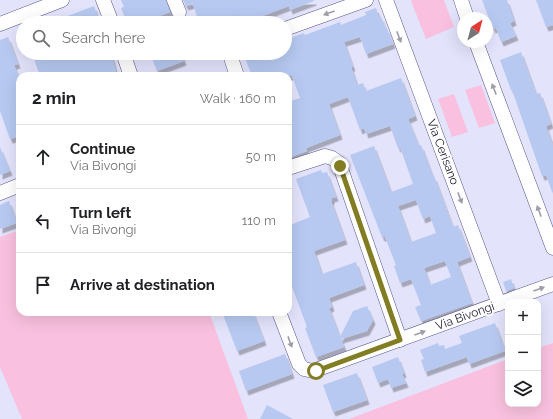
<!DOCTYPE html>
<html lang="en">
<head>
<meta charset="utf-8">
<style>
	body { margin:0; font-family:Raleway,sans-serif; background:#f2f2f2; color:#202124 }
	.controls { position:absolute; right:12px; bottom:12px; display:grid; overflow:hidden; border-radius:8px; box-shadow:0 4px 16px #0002 }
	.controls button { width:36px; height:36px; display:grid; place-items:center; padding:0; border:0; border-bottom:1px solid #e0e0e0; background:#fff; color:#202124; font:20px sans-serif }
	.compass { position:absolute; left:457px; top:12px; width:36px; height:36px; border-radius:50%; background:#fff; box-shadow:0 4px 16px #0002; rotate:36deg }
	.stop { position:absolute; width:12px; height:12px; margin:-9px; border:3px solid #827c23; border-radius:50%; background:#fff }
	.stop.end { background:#827c23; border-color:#fff; box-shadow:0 1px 4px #0008 }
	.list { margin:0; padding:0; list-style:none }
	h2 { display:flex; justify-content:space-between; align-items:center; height:52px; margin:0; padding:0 16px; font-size:17px }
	h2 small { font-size:13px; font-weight:400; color:#757577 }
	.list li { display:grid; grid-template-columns:26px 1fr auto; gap:12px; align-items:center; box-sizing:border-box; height:64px; padding:0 16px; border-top:1px solid #e0e0e0 }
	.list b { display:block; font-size:15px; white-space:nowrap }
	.list p { margin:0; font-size:13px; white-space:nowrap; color:#757577 }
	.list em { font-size:13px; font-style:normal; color:#757577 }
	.icon { flex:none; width:22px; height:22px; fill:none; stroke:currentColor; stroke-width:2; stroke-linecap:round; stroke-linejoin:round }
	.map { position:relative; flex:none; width:553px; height:419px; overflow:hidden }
	.search { position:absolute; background:#fff; box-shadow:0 4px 16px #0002; left:16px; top:16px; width:276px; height:44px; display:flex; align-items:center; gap:10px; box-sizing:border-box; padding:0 14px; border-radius:22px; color:#757577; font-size:15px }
	.panel { position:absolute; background:#fff; box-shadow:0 4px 16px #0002; left:16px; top:72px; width:276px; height:244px; border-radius:12px }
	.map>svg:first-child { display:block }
	.green { fill:#f9c1df }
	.building { fill:#b7c9f1; fill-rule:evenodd; filter:url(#shadow) }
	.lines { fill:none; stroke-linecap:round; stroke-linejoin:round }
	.minor-casing { stroke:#59568b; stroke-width:15 }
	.minor { stroke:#fff; stroke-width:14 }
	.oneway { fill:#9d9da7 }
	.route { stroke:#827c23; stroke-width:5 }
	.labels { text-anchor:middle; stroke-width:4; stroke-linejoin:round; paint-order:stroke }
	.street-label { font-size:12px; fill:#26253c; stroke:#fff }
</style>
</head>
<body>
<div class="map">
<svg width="553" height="419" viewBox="0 0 553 419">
	<defs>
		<filter id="shadow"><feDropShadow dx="2.5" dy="4.5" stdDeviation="0" flood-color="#0004"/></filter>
	</defs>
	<rect width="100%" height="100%" fill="#e3e3fc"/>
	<g class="green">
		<path d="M413,0H444L454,27L426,39L411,1Z"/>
		<path d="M481,85L495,123L479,128L465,90Z"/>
		<path d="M454,94L468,132L452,137L438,99Z"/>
		<path d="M20,230V312H209L248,419H22L0,367V237Z"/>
		<path d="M553,343V419H349L508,359V404H538V348Z"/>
	</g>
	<g class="building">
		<path d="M121,0H166L170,12L162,15V17L145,23H129L127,17L125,18L121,8L124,7Z"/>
		<path d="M183,0H314V1L290,10L289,6L244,23H241L239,15L217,23H199L193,4L186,6Z"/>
		<path d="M482,0H507L514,21L510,23L516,36L501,42L496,28L493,29Z"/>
		<path d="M536,0H553V25L546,27Z"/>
		<path d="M94,6L100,23H52V22Z"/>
		<path d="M376,8L379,17H381L386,29H387L393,44L366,54L360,37L344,42L353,67H351L357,85L363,83L366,91L401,78L415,116L408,119L419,146L421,145L433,177L434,176L453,227L458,225L470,257L457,262L472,303L421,321L415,307L421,305L411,279L400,283L394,266L396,265L385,237H382L350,155L374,146L391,192L413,184L400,147L398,148L390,126L366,134L364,128L360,130L348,97L329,104L340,135L306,148L307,151L288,158V102L300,98L292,76H252L245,58L258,53H285V40L304,33L305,35L340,22L341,25L366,15L365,12ZM416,200L423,219L430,216L436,233L411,242L398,206ZM445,261L451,277L430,285L424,268Z"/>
		<path d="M8,37L18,64L14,65L20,80V136L10,139L0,111V40Z"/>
		<path d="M521,52L536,94L540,93L551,124L546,126L553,146V192H552L546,175L542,176L512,90H511L500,60Z"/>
		<path d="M32,53H111L117,76H40Z"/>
		<path d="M150,53H181L184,61L157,71Z"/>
		<path d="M0,147L10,171L0,175Z"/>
		<path d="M321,170L322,173L327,172L336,197L332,198V200L331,201L345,240L314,251L322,274L356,262L364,285L329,298L332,307L329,308L340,337L353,311L367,306L373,320L367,331L341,339L344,347L316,357L305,328L307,327L288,276V226L310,217L296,179Z"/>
		<path d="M9,201L17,223L0,229V205Z"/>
		<path d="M511,279L514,288L506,291L503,282Z"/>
		<path d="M222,312H253L264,341L237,351Z"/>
		<path d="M495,323L505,351L469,364L467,357L425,372L421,360L424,359L420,350L438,343L439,346L444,345L445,349L462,343L459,336Z"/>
		<path d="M285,354L292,374L246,391L239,371Z"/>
		<path d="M398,357L404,373L402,374L406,383L391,388L388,379L378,383L372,367Z"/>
		<path d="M357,373L367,400L333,412L323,385Z"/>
		<path d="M267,405L293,419H260Z"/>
	</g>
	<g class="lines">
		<defs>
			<g id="minor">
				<path d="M103,0L112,23"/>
				<path d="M174,0L179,12"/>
				<path d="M386,0L499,304"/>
				<path d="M461,0L467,18"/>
				<path d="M0,24L62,0"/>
				<path d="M285,29L366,0"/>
				<path d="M476,42L553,248"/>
				<path d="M123,53L131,76"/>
				<path d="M233,53L232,61L237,76"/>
				<path d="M288,168L325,156L332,158L339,163L400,340"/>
				<path d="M0,193L20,185"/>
				<path d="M279,312L299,364L304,369L313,371L553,284"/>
			</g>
		</defs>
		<use href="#minor" class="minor-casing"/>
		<use href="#minor" class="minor"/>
	</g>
	<defs><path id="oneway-solid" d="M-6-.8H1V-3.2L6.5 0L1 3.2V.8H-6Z"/></defs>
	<g class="oneway">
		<use href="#oneway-solid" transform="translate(329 13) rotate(160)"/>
		<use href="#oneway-solid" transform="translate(399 37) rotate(69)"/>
		<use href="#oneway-solid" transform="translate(494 89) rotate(-111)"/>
		<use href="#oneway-solid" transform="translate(460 198) rotate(69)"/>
		<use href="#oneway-solid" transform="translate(539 211) rotate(-111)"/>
		<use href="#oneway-solid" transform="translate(539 289) rotate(-20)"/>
		<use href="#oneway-solid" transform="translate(420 333) rotate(-20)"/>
		<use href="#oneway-solid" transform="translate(290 342) rotate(70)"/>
	</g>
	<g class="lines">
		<path class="route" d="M316,371L400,340L340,166"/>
	</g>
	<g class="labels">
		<g class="street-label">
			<text transform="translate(443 152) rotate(69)" y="4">Via Cerisano</text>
			<text transform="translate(465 316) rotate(-20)" y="4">Via Bivongi</text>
		</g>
	</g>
</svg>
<div class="controls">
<button>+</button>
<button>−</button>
<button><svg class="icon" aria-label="layers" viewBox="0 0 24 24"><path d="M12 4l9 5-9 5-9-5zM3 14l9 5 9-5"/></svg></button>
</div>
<svg class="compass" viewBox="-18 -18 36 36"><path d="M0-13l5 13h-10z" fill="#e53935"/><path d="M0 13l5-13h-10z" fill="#757577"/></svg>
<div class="stop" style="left:316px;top:371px"></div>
<div class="stop end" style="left:340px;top:166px"></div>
<div class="search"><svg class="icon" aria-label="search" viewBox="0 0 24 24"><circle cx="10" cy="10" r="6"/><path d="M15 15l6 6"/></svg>Search here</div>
<section class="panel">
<h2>2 min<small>Walk · 160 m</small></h2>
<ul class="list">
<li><svg class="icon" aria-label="ahead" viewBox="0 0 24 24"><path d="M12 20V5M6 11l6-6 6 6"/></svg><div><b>Continue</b><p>Via Bivongi</p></div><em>50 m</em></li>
<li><svg class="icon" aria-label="left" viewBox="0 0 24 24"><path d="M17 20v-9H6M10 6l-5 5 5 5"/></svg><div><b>Turn left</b><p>Via Bivongi</p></div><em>110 m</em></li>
<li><svg class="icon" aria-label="arrive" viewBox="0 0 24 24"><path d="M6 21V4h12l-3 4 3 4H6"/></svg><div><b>Arrive at destination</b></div></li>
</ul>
</section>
</div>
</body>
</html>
